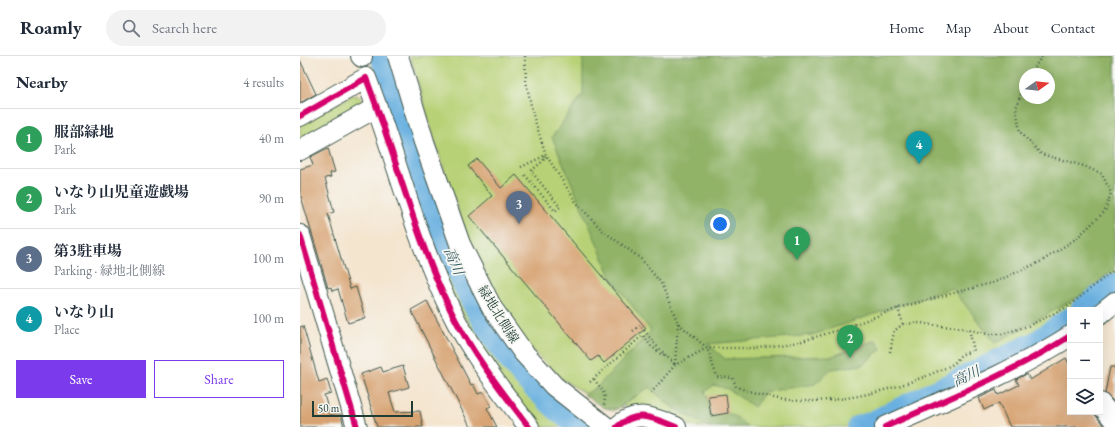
<!DOCTYPE html>
<html lang="en">
<head>
<meta charset="utf-8">
<style>
	body { margin:0; font-family:"EB Garamond","Noto Serif JP",serif; background:#f2f2f3; color:#1f2937 }
	.controls { position:absolute; right:12px; bottom:12px; display:grid; overflow:hidden; border-radius:0px; box-shadow:0 4px 16px #0002 }
	.controls button { width:36px; height:36px; display:grid; place-items:center; padding:0; border:0; border-bottom:1px solid #e0e1e3; background:#fff; color:#1f2937; font:20px sans-serif }
	.compass { position:absolute; left:719px; top:12px; width:36px; height:36px; border-radius:50%; background:#fff; box-shadow:0 4px 16px #0002; rotate:75deg }
	.scale { position:absolute; left:12px; bottom:10px; width:101px; box-sizing:border-box; padding-left:4px; border:2px solid #1f3d34; border-top:0; font-size:11px; line-height:14px; white-space:nowrap; color:#1f3d34; -webkit-text-stroke:3px #f6f6f2; paint-order:stroke }
	.you { position:absolute; left:420px; top:168px; width:14px; height:14px; margin:-10px; border:3px solid #fff; border-radius:50%; background:#1a73e8; box-shadow:0 0 0 6px #1a73e833 }
	.badge { display:grid; place-items:center; width:26px; height:26px; border-radius:50%; background:#7c3aed; color:#fff; font-size:13px; font-weight:700 }
	.pin { position:absolute; translate:-50% -33px; filter:drop-shadow(0 1px 2px #0008) }
	.pin::after { content:''; position:absolute; top:21px; width:14px; height:12px; background:inherit; clip-path:polygon(0 0,100% 0,50% 100%) }
	.list { margin:0; padding:0; list-style:none }
	h2 { display:flex; justify-content:space-between; align-items:center; height:52px; margin:0; padding:0 16px; font-size:17px }
	h2 small { font-size:13px; font-weight:400; color:#747a83 }
	.list li { display:grid; grid-template-columns:26px 1fr auto; gap:12px; align-items:center; box-sizing:border-box; height:60px; padding:0 16px; border-top:1px solid #e0e1e3 }
	.list b { display:block; font-size:15px; white-space:nowrap }
	.list p { margin:0; font-size:13px; white-space:nowrap; color:#747a83 }
	.list em { font-size:13px; font-style:normal; color:#747a83 }
	.actions { display:flex; gap:8px; padding:12px 16px }
	.actions a { flex:1; padding:9px 0; border:1px solid #7c3aed; border-radius:0px; text-align:center; font-size:14px; color:#7c3aed }
	.actions .main { background:#7c3aed; color:#fff }
	.icon { flex:none; width:22px; height:22px; fill:none; stroke:currentColor; stroke-width:2; stroke-linecap:round; stroke-linejoin:round }
	.map { position:relative; flex:none; width:815px; height:371px; overflow:hidden }
	header { display:flex; align-items:center; gap:24px; box-sizing:border-box; height:56px; padding:0 20px; background:#fff; border-bottom:1px solid #e0e1e3 }
	header strong { font-size:19px }
	nav { display:flex; gap:22px; margin-inline-start:auto; font-size:14px }
	.search { width:280px; height:36px; background:#f2f2f3; display:flex; align-items:center; gap:10px; box-sizing:border-box; padding:0 14px; border-radius:22px; color:#747a83; font-size:15px }
	main { display:flex }
	aside { flex:1; background:#fff }
	.map>svg:first-child { display:block }
	.green { fill:#b7d176; stroke:#6b8755; fill-rule:evenodd }
	.forest { fill:#91b367; stroke:#58784e; fill-rule:evenodd }
	.lines { fill:none; stroke-linecap:round; stroke-linejoin:round }
	.river { stroke:#69b0e0; stroke-width:24 }
	.building { fill:#d7a372 }
	.minor-casing { stroke:#3f564b; stroke-width:22 }
	.path { stroke:#3f564b; stroke-width:2.5; stroke-dasharray:1 3; stroke-linecap:butt }
	.minor { stroke:#fff; stroke-width:20 }
	.cycleway-casing { stroke:#f6f6f2; stroke-width:8 }
	.cycleway { stroke:#d6006c; stroke-width:6 }
	.labels { text-anchor:middle; stroke-width:3.5; stroke-linejoin:round; paint-order:stroke }
	.street-label { font-size:13px; fill:#1f3d34; stroke:#f6f6f2 }
	.water-label { font-size:14px; font-style:italic; fill:#325a5f; stroke:#f6f6f2 }
</style>
</head>
<body>
<header>
<strong>Roamly</strong>
<div class="search"><svg class="icon" aria-label="search" viewBox="0 0 24 24"><circle cx="10" cy="10" r="6"/><path d="M15 15l6 6"/></svg>Search here</div>
<nav><a>Home</a><a>Map</a><a>About</a><a>Contact</a></nav>
</header>
<main>
<aside>
<h2>Nearby<small>4 results</small></h2>
<ul class="list">
<li><span class="badge" style="background:#2e9e5b">1</span><div><b>服部緑地</b><p>Park</p></div><em>40 m</em></li>
<li><span class="badge" style="background:#2e9e5b">2</span><div><b>いなり山児童遊戯場</b><p>Park</p></div><em>90 m</em></li>
<li><span class="badge" style="background:#5c6f8a">3</span><div><b>第3駐車場</b><p>Parking · 緑地北側線</p></div><em>100 m</em></li>
<li><span class="badge" style="background:#0f9aa8">4</span><div><b>いなり山</b><p>Place</p></div><em>100 m</em></li>
</ul>
<div class="actions"><a class="main">Save</a><a>Share</a></div>
</aside>
<div class="map">
<svg width="815" height="371" viewBox="0 0 815 371">
	<rect width="100%" height="100%" fill="#f6f6f2"/>
	<filter id="ink" filterUnits="userSpaceOnUse"><feTurbulence type="fractalNoise" baseFrequency=".025" numOctaves="2"/><feDisplacementMap in="SourceGraphic" scale="8" xChannelSelector="R" yChannelSelector="G"/><feConvolveMatrix kernelMatrix="1 2 1 2 8 2 1 2 1" color-interpolation-filters="sRGB"/></filter>
	<filter id="wash" filterUnits="userSpaceOnUse"><feTurbulence type="fractalNoise" baseFrequency=".012" numOctaves="4" result="noise"/><feDisplacementMap in="SourceGraphic" scale="16" xChannelSelector="R" yChannelSelector="G"/><feGaussianBlur stdDeviation="0.9" result="paint"/><feColorMatrix in="noise" values="0 0 0 0 0 0 0 0 0 0 0 0 0 0 0 0 0 1.4 0 .05"/><feComposite in="paint" operator="in"/></filter>
	<g filter="url(#wash)">
		<rect width="100%" height="100%" fill="#f4e5cf"/>
		<g class="green">
			<path d="M110,0H815V228L785,254H770V267L744,289L565,371H394L362,358L326,356L325,349L312,355L259,321L228,290L198,242L167,180L137,92ZM725,18H749V42H725Z"/>
			<path d="M81,8L119,131L155,222L177,264L202,303L233,336L261,361L276,371H236L190,312L129,191L69,11Z"/>
			<path d="M53,39L60,40L63,46L62,53L0,88V68Z"/>
		</g>
		<path class="forest" d="M283,0H815V212L787,236L695,287L652,232L512,279L408,288L425,303L533,300L576,284L581,293L562,309L531,313L515,328L465,336L454,351L428,333L414,329L405,336L413,353L433,359L448,371H409L372,351L349,331L317,353L304,352L284,339L297,331L351,275L312,223L252,81L283,38ZM725,18H749V42H725Z"/>
		<g class="lines">
			<g class="river">
				<path d="M82,0C95,42 108,85 122,127C128,144 136,161 142,178C168,240 193,294 244,340C257,353 270,366 288,371"/>
				<path d="M782,254L815,229"/>
				<path d="M559,371L570,368L736,287L770,263"/>
			</g>
		</g>
		<g id="blocks">
			<g class="building">
				<path d="M0,4L16,38L0,47Z"/>
				<path d="M28,92L35,116L30,117L31,121L25,122L34,156L28,158L50,233L56,231L65,262L48,267L38,233L32,235L31,231L28,232L0,137V113L13,109L10,101Z"/>
				<path d="M177,103L201,132L216,119L346,272L304,307L298,300L291,305L169,160L192,140L168,110Z"/>
				<path d="M127,245L171,329L173,328L178,338L183,336L191,350L187,352L197,371H172L169,368L111,254Z"/>
				<path d="M3,270L19,326L27,323L31,337L24,339L30,359L37,357L41,359L44,371H0V271Z"/>
				<path d="M766,302L770,309V356H793L805,371H710L699,347L684,354L679,342L696,334L698,339L719,329L716,323L727,318L730,324Z"/>
				<path d="M103,310L109,331L89,337L95,356L120,355L123,371H77L61,318L81,311L83,316Z"/>
				<path d="M810,311H815V347L805,337Z"/>
				<path d="M426,338L428,357L411,360L408,340Z"/>
			</g>
		</g>
	</g>
	<g filter="url(#ink)">
		<use href="#blocks" fill-opacity="0" stroke="#3f564b" stroke-width="1"/>
		<g class="lines">
			<defs>
				<g id="minor">
					<path d="M61,0L62,1"/>
					<path d="M98,0L124,86L160,188L192,252L223,296L254,330L306,371"/>
					<path d="M0,60L66,22C96,99 114,179 150,253C171,296 200,333 229,371"/>
					<path d="M0,94L77,51"/>
					<path d="M0,179L57,371"/>
					<path d="M800,258L815,246"/>
					<path d="M800,347L815,365"/>
					<path d="M317,371C337,353 354,362 376,371"/>
					<path d="M585,371C647,343 712,317 770,280"/>
				</g>
			</defs>
			<use href="#minor" class="minor-casing"/>
			<g class="path">
				<path d="M225,0L226,25L233,59L246,99L276,146L302,174L340,202L361,227L378,267L407,292H459L499,286L548,271L598,252L695,226L742,205L777,182L805,155L811,137L802,118L784,110L741,98L720,76L716,52L725,27"/>
				<path d="M730,18L742,0"/>
				<path d="M221,111L246,99"/>
				<path d="M225,119L255,155L260,151L231,115L243,105L246,99"/>
				<path d="M598,252L603,268"/>
				<path d="M333,275L340,269L354,287L375,309"/>
				<path d="M590,296L594,275L603,268L621,267L640,270L657,271L687,278H702L728,270L769,250L815,213"/>
				<path d="M375,308L378,267"/>
				<path d="M294,323C301,333 307,337 304,349"/>
				<path d="M290,326L343,279L351,290L362,299L366,298"/>
				<path d="M351,337L375,309L407,292L417,321L433,322L436,331C453,336 469,342 486,344C540,349 595,334 643,313C647,311 652,309 654,307C657,305 658,302 660,300C663,297 670,296 674,295L669,273"/>
			</g>
			<use href="#minor" class="minor"/>
			<defs>
				<g id="cycleway">
					<path d="M0,60L66,22C96,99 114,179 150,253C171,296 200,333 229,371"/>
					<path d="M0,179L57,371"/>
					<path d="M317,371C337,353 354,362 376,371"/>
					<path d="M585,371C647,343 712,317 770,280"/>
				</g>
			</defs>
			<use href="#cycleway" class="cycleway-casing"/>
			<use href="#cycleway" class="cycleway"/>
		</g>
	</g>
	<g class="labels">
		<g class="street-label">
			<text transform="translate(199 258) rotate(58)" y="5">緑地北側線</text>
		</g>
		<g class="water-label">
			<text transform="translate(154 205) rotate(67)" y="5">高川</text>
			<text transform="translate(666 320) rotate(-25)" y="5">高川</text>
		</g>
	</g>
</svg>
<div class="controls">
<button>+</button>
<button>−</button>
<button><svg class="icon" aria-label="layers" viewBox="0 0 24 24"><path d="M12 4l9 5-9 5-9-5zM3 14l9 5 9-5"/></svg></button>
</div>
<svg class="compass" viewBox="-18 -18 36 36"><path d="M0-13l5 13h-10z" fill="#e53935"/><path d="M0 13l5-13h-10z" fill="#747a83"/></svg>
<div class="scale">50 m</div>
<div class="you"></div>
<div class="pin badge" style="left:497px;top:204px;background:#2e9e5b">1</div>
<div class="pin badge" style="left:550px;top:302px;background:#2e9e5b">2</div>
<div class="pin badge" style="left:219px;top:168px;background:#5c6f8a">3</div>
<div class="pin badge" style="left:619px;top:108px;background:#0f9aa8">4</div>
</div>
</main>
</body>
</html>
